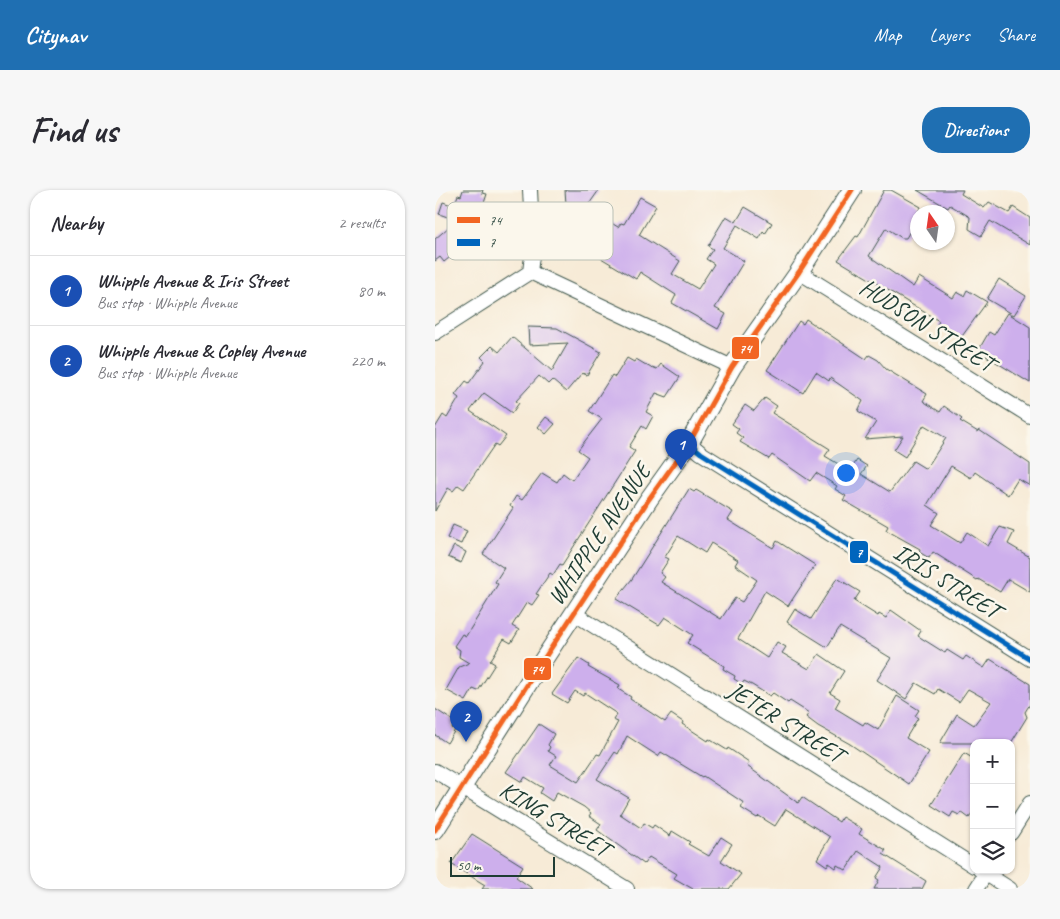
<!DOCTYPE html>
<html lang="en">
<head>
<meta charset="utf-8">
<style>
	body { margin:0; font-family:Caveat,sans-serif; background:#f7f7f7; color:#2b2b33 }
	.controls { position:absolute; right:15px; bottom:15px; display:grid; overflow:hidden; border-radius:10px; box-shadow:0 1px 4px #0004 }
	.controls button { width:45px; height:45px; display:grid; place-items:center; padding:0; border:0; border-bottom:1px solid #e1e1e2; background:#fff; color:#2b2b33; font:25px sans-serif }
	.compass { position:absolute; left:475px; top:15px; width:45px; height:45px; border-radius:50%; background:#fff; box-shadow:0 1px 4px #0004; rotate:347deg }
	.scale { position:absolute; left:15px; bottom:12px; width:105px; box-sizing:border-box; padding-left:5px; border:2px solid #1f3d34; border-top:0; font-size:14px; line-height:18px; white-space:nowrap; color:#1f3d34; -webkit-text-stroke:4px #fbf7ec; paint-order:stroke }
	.you { position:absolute; left:410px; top:282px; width:18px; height:18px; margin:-12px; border:4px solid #fff; border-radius:50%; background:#1a73e8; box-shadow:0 0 0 8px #1a73e833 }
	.badge { display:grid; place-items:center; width:32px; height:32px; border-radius:50%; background:#1f6fb2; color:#fff; font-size:16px; font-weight:700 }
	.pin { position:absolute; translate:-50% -41px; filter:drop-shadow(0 1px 2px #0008) }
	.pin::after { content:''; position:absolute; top:26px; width:18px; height:15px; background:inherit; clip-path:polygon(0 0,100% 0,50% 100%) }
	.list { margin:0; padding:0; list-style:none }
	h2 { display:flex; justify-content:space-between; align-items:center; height:65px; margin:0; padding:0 20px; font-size:21px }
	h2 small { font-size:16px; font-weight:400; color:#7c7c81 }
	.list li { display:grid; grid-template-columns:32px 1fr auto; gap:15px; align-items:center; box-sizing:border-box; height:70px; padding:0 20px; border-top:1px solid #e1e1e2 }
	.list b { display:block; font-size:19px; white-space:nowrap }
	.list p { margin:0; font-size:16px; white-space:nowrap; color:#7c7c81 }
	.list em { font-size:16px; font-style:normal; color:#7c7c81 }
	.icon { flex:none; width:28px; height:28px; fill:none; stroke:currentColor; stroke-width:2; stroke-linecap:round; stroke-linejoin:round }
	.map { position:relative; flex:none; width:595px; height:699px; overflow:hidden; border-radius:20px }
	header { display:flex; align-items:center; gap:30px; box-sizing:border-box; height:70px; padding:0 25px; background:#1f6fb2; color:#fff }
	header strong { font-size:24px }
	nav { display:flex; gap:28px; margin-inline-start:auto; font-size:18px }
	.intro { display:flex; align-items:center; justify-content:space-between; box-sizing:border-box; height:120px; padding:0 30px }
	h1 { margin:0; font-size:35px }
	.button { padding:12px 22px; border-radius:20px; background:#1f6fb2; color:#fff; font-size:18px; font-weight:700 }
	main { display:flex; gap:30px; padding:0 30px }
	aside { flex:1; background:#fff; border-radius:20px; box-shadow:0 1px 4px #0004 }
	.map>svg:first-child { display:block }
	.building { fill:#cdafec; fill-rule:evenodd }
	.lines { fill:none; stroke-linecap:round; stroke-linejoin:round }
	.minor-casing { stroke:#3f574c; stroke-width:16 }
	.major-casing { stroke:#3f574c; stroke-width:20 }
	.minor { stroke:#fff; stroke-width:14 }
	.major { stroke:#fff; stroke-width:18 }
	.bus-1-casing { stroke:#fbf7ec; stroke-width:9 }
	.bus-2-casing { stroke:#fbf7ec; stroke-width:9 }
	.bus-1 { stroke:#f26522; stroke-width:5 }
	.bus-2 { stroke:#0065bd; stroke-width:5 }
	.labels { text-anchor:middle; stroke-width:5; stroke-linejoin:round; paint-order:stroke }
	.street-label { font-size:24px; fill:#1f3d34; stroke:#fbf7ec }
	.key { fill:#fbf7ec; stroke:#b9bfb5; stroke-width:1 }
	.key-label { font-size:14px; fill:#1f3d34 }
	.line-badge { stroke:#fbf7ec; stroke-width:2 }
	.badge-label { font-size:14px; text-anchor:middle; font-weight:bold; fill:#fff }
</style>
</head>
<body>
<header>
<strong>Citynav</strong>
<nav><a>Map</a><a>Layers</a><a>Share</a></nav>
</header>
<div class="intro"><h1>Find us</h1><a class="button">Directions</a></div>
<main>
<aside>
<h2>Nearby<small>2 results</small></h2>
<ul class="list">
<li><span class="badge" style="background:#1a4fb4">1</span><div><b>Whipple Avenue &amp; Iris Street</b><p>Bus stop · Whipple Avenue</p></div><em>80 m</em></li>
<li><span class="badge" style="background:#1a4fb4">2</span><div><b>Whipple Avenue &amp; Copley Avenue</b><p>Bus stop · Whipple Avenue</p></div><em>220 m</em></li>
</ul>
</aside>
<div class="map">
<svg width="595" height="699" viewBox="0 0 595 699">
	<rect width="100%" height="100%" fill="#fbf7ec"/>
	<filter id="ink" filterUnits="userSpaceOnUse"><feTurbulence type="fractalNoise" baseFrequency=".02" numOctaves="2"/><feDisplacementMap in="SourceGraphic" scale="10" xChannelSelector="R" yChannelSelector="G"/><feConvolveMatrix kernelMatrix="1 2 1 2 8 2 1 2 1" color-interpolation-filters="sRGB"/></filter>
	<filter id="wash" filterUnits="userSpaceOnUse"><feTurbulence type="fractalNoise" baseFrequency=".0096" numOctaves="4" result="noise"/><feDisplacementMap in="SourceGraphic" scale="20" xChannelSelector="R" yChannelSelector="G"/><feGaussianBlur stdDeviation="1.12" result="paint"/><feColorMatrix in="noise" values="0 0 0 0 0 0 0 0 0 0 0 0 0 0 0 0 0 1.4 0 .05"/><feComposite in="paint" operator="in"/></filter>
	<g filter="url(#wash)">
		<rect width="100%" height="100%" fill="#f7ebd7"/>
		<g id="blocks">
			<g class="building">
				<path d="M28,0H48L47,3L52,4L45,25L48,26L44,38L4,24L8,12L19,16L23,5L26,6Z"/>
				<path d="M130,0H164L152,17L155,59L173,31L183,37L186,33L189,34L205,7L221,16L204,45L245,71L237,84L263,99L279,74L271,69L278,59L273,56L291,26L301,32L310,17L337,33L330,44L328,42L324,49L302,35L288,58L309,71L280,118L291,124L283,139L237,113L241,105L205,82L201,89L146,56H134Z"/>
				<path d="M449,0H456L486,17L474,36L477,38L471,48H467L451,38L434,66L478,97L484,87L518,108L522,102L529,106L532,100L552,112L525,149L502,135L504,131L403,70L421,46L423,47Z"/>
				<path d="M482,0H528L526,4L549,18L554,12L574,23L578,17L595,28V55L555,31L546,46L534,39L535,27L515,15L513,18Z"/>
				<path d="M15,36L30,55L9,72L5,67L0,71V49Z"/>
				<path d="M564,89L591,106L579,125L552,109Z"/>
				<path d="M573,123L595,137V193L543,161L554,142L559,145Z"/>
				<path d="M371,129L431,169L434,165L443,170L451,179L492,204L488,211L505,222L509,216L527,229L525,231L543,242L544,240L595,274V296L583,289L573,305L540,282L536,288L516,276L492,315L504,323L496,335L525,353L532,342L553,356L565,337L579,342L573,354L595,367V402L573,389L565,402L543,389L542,390L498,362L494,368L484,362L485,359L451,340L453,336L408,310L411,306L400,299L402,296L381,283L375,291L337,265L334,269L305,252L308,248L301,243L304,239L297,234L310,215L319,221L330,208L342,216L337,223L395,259L390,266L415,281L422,270L432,276L426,284L455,302L478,271L491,279L511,248L489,235L470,267L459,260L468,246L430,249L441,232L423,221L428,211L395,188L394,191L381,182L368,203L332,180L364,131L368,134Z"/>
				<path d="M93,137L122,138L166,162L152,185L147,183L131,202L117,190L113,194L104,186L81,211L84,213L77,223L49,203L35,221L71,246L63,256L60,254L29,299L23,295L18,301L13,298L0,321V238L8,225L12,228L24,208L20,205L31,191L34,193L50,171L46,167L57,156L64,162L77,147L117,181L133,153L94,155Z"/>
				<path d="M192,168L199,172L201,169L216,178L217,177L222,179L226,174L245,187L232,207L221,203L211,222L218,226L211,239L207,236L194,257L200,261L127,375L125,374L118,385L115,383L101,404L104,405L97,415L92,412L77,436L84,440L76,453L69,449L55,471L60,474L43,501L38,499L31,511L11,500L24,477L34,473L24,467L25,460L19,456L27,444L31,446L63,394L60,392L69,378L48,364L78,318L75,316L81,306L87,310L107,283L122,292L128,283L137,290L153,267L143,260L167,229L154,221L177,185L180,187Z"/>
				<path d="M111,227L120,234L111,244L103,237Z"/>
				<path d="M254,299L259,302L261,300L298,322L293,330L338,358L342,351L380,375L353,416L330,401L303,449L332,468L342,452L351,457L347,463L374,479L384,464L409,481L395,503L405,509L400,518L428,535L430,532L443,540L462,506L484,520L480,526L483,528L471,548L494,562L474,594L415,554L383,536L371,527L374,523L355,511L353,513L338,503L335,506L317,495L309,491L307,494L299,489L300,486L288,479L289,476L252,453L258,445L230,427L224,435L181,409L197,389ZM243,346L270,363L276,353L303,370L300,375L322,390L307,412L300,408L286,429L226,392L230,387L225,383L234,369L230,367Z"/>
				<path d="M18,335L32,341L26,354L12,348Z"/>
				<path d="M19,356L31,362L26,373L13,367Z"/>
				<path d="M402,388L425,402L419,411L443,426L444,424L451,428L456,420L486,441L483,446L510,463L512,460L528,470L531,466L549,478L555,469L595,494V514L590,522L592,527L576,553H505L522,524L539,535L556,512L533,499L524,512L503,499L500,504L481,493L471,509L442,490L456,468L405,437L392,457L352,432L360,419L376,429Z"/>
				<path d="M143,468L154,475L153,477L185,495L183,499L196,507L195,509L230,532L236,524L248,532L247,534L273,551L274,549L292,560L293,558L314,572L312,576L363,613L367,607L404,632L407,627L427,639L424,644L451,660L448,664L491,691L487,699H439L444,690L441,688L448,677L423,661L411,680L402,675L401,678L394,673L392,676L382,669L395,647L351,619L340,636L324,626L322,628L306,618L309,613L268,586L267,587L226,562L223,566L192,546L183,564L180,562L162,589L194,608L185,624L206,638L209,633L217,638L219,635L235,646L237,641L255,652L253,654L274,666L286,647L297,654L286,671L306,684L294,699H258L239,688L242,684L214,667L209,674L162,640L166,634L154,626L156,623L149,617L122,602L117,611L105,603L108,598L90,587L87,592L71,582L104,534L119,544L113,555L115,557L113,561L121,566L115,575L143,592L162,564L165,565L183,532L178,530L182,524L150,503L148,506L140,501L132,513L117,504Z"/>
				<path d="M0,519L20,532L17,538L20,540L12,553L0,545Z"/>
				<path d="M529,563L539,569V620L534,628L526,622L524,625L518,622L515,627L496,615Z"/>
				<path d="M37,644L88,676L81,687L98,699H47L50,695L16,674Z"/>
			</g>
		</g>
	</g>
	<g filter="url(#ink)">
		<use href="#blocks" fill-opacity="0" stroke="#3f574c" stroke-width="1"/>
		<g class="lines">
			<defs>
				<g id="minor">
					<path d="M95,82L297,177"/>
					<path d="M364,82L595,226"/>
					<path d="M0,143L95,82L98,58L95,0"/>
					<path d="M254,253L266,263L595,469"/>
					<path d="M140,424L539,676"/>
					<path d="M0,581L192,699"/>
					<path d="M576,643L595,613"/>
					<path d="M545,680L575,699"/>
					<path d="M541,699L553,680"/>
				</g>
				<path id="major" d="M0,640L101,481L214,309L254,253L297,177L364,82L417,0"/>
			</defs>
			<use href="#minor" class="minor-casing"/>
			<use href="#major" class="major-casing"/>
			<use href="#minor" class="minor"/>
			<use href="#major" class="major"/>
			<defs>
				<path id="bus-1" d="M0,640L101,481L214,309L254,253L297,177L364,82L417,0"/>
				<path id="bus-2" d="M254,253L266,263L595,469"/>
			</defs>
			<use href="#bus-1" class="bus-1-casing"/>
			<use href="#bus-2" class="bus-2-casing"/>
			<use href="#bus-1" class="bus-1"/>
			<use href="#bus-2" class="bus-2"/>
		</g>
	</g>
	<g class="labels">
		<g class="street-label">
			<text transform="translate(492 135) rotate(32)" y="8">HUDSON STREET</text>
			<text transform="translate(164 344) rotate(-56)" y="8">WHIPPLE AVENUE</text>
			<text transform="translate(512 391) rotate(32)" y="8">IRIS STREET</text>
			<text transform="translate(351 532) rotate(32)" y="8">JETER STREET</text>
			<text transform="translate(120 629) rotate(31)" y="8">KING STREET</text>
		</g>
	</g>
	<rect x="12" y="12" width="166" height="58" rx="8" class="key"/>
	<rect x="22" y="27" width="23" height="6" fill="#f26522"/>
	<rect x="22" y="49" width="23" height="7" fill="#0065bd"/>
	<g class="key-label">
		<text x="54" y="35">74</text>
		<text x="54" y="57">7</text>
	</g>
	<g class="line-badge">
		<rect x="296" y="146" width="29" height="24" rx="5" fill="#f26522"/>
		<rect x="414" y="350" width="20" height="24" rx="5" fill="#0065bd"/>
		<rect x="88" y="467" width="29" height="24" rx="5" fill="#f26522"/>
	</g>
	<g class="badge-label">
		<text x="310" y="163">74</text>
		<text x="424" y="367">7</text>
		<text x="102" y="484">74</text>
	</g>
</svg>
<div class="controls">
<button>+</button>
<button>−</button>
<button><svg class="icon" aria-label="layers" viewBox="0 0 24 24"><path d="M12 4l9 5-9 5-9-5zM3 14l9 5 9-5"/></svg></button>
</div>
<svg class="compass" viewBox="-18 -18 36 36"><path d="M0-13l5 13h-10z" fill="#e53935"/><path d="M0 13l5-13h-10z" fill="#7c7c81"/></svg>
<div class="scale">50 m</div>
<div class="you"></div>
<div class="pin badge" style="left:246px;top:280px;background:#1a4fb4">1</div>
<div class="pin badge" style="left:31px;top:552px;background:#1a4fb4">2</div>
</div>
</main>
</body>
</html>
